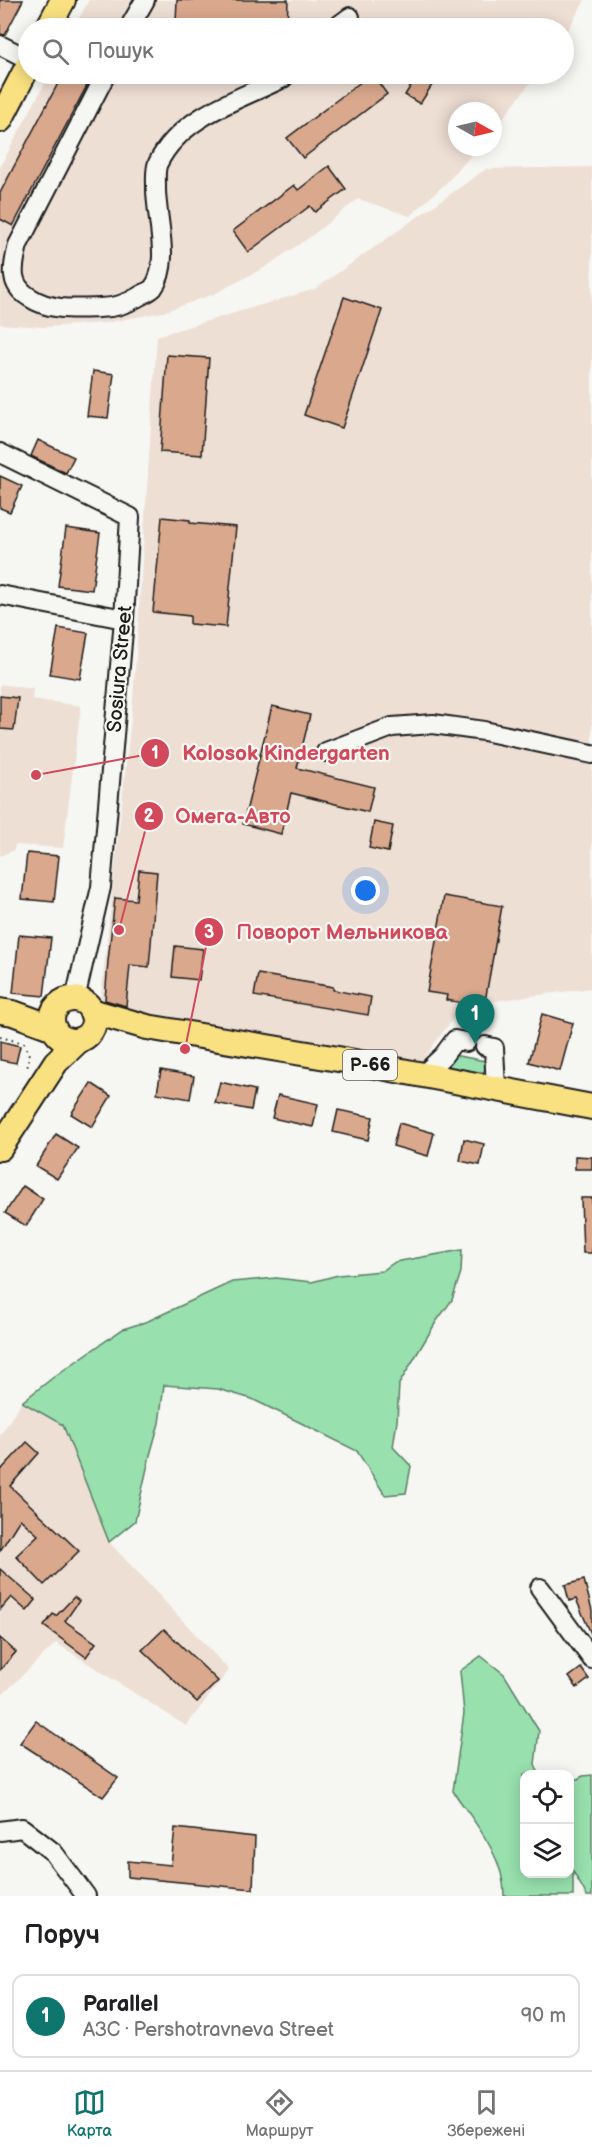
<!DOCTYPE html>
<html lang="uk">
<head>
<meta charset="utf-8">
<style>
	body { margin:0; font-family:"Balsamiq Sans",sans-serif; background:#f2f2f2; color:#202124 }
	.controls { position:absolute; right:18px; bottom:18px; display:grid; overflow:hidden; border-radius:12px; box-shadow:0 3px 15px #0003 }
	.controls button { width:54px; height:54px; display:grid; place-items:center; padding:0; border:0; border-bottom:2px solid #e0e0e0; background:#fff; color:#202124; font:30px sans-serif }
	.compass { position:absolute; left:448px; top:102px; width:54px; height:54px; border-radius:50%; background:#fff; box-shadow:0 3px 15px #0003; rotate:98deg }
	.you { position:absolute; left:366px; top:891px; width:21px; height:21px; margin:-15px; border:4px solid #fff; border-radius:50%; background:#1a73e8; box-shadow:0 0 0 9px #1a73e833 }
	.badge { display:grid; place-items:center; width:39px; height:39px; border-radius:50%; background:#0f766e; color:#fff; font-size:20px; font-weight:700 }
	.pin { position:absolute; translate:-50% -50px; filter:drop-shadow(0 2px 3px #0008) }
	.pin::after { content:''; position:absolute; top:32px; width:21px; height:18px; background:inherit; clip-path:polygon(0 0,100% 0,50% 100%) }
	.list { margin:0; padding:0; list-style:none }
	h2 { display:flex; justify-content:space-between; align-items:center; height:78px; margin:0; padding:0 24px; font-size:26px }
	h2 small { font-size:20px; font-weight:400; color:#757577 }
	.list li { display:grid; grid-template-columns:39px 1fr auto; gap:18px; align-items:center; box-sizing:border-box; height:84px; margin:0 12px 12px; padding:0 12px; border:2px solid #e0e0e0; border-radius:12px }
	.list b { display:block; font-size:22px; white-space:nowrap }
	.list p { margin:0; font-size:20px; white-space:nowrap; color:#757577 }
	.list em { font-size:20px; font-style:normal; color:#757577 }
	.icon { flex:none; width:33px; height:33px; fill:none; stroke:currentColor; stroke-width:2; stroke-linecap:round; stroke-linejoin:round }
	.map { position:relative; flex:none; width:592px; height:1896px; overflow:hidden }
	.search { position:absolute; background:#fff; box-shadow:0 3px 15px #0003; left:18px; right:18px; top:18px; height:66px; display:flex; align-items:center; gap:15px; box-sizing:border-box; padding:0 21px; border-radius:33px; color:#757577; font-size:22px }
	.sheet { height:174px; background:#fff }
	nav { display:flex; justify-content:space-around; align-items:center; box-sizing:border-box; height:84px; border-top:2px solid #e0e0e0; background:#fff; font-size:16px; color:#757577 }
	nav a { display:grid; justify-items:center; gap:3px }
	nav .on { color:#0f766e }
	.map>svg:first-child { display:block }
	.built { fill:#eedfd4 }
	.green { fill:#98e0ae; stroke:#5a7e65; stroke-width:1.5 }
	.building { fill:#daa88d; stroke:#1c1c1c; stroke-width:1.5 }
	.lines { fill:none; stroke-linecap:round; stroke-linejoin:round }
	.minor-casing { stroke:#1c1c1c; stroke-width:22 }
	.major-casing { stroke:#1c1c1c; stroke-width:28 }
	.path { stroke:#1c1c1c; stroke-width:2; stroke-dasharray:1.5 4.5; stroke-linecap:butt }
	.minor { stroke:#f6f6f2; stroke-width:18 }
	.major { stroke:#f9e181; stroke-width:24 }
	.labels { text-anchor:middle; stroke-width:4.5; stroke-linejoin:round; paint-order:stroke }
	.shield { fill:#f6f6f2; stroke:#5d5d5c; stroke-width:1.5 }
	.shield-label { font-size:18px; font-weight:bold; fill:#1c1c1c }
	.street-label { font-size:20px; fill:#1c1c1c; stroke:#f6f6f2 }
	.leader { fill:none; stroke:#d1495b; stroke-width:2 }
	.callout-dot { fill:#d1495b; stroke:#f6f6f2; stroke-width:2 }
	.mark-label { font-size:18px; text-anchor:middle; font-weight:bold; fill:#fff }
	.callout-label { font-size:21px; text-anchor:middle; font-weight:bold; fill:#d1495b; stroke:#f6f6f2; stroke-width:4.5; stroke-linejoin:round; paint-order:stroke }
</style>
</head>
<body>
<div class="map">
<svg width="592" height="1896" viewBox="0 0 592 1896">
	<rect width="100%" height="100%" fill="#f6f6f2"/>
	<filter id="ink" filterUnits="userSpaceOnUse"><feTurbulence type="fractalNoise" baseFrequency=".0167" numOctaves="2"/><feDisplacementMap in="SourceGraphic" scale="12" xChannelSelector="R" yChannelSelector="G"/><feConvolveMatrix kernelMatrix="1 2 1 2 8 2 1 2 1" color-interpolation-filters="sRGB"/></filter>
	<g filter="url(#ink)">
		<g class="built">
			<path d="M89,0H585L564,36V28H74Z"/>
			<path d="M50,74H537L493,131V111H457V147H479L445,184L410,216L358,199L310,237L264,268L214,294L163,312L105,323L44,327L0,324V167Z"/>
			<path d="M592,167V988L463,1005L418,1066L100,1006L133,700L157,336L315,289L486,169Z"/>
			<path d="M0,684L33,689L32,699L81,706L63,848L15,845L14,850L0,856Z"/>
			<path d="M22,1402L63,1425L109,1542L229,1670L186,1726L56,1643L0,1697V1435Z"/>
		</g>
		<g class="green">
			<path d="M453,1055L485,1061L486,1070L481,1073L450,1068L446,1063Z"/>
			<path d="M462,1250L461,1272L452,1300L436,1322L399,1384L397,1421L393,1447L411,1466L406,1493L385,1495L357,1451L299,1422L252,1399L218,1389L164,1385L159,1423L150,1455L135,1521L109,1542L63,1425L22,1402L55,1376L123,1329L148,1321L232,1282L276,1278L312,1282L338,1275L382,1271L395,1262Z"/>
			<path d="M481,1656L504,1674L539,1731L535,1764L539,1774H524V1874H570V1783L583,1776L592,1775V1896H587L573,1871V1896H504C505,1857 474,1822 453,1791L464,1713L460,1671Z"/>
		</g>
		<g class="building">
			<path d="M0,0H23L5,35L0,34Z"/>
			<path d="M177,0H288L287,28L176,22Z"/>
			<path d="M63,74H93L13,226L0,219V193Z"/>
			<path d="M356,74H372L387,94L303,158L287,138L362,81Z"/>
			<path d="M418,74H439L420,104L405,95Z"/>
			<path d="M329,166L346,189L315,212L310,206L248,252L233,231L294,185L298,190Z"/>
			<path d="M344,297L382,310L342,428L304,415Z"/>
			<path d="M167,355L209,358L202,455L160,452Z"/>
			<path d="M93,371L114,374L108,418L87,416Z"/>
			<path d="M38,440L74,457L66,473L31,456Z"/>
			<path d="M0,476L22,486L10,512L0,508Z"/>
			<path d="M162,517L190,520V523L236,527L226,627L190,624V616L153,612Z"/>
			<path d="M66,528L100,533L92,590L58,586Z"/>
			<path d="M58,628L88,633L80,679L50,674Z"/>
			<path d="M0,696L18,698L14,730L0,729Z"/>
			<path d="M272,706L310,715L297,768L374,787L368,812L291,793L281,834L243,824Z"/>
			<path d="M374,822L393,826L388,852L369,848Z"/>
			<path d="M27,853L59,856L54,902L22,899Z"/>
			<path d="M139,870L157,872L149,967L130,965L126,1006L105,1000L108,961L115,898L136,900Z"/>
			<path d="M444,896L502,906L484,1007L446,1000L447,995L427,992Z"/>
			<path d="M19,935L51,938L44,996L13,993Z"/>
			<path d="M175,946L203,949L199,980L172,977Z"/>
			<path d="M258,974L333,987V990L371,997L368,1015L254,996Z"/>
			<path d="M542,1014L573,1023L560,1071L529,1062Z"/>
			<path d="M0,1041L20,1046L16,1063L0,1060Z"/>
			<path d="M161,1070L194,1076L190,1099L157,1093Z"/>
			<path d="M220,1082L255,1090L251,1110L215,1103Z"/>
			<path d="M91,1083L111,1096L92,1127L71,1114Z"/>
			<path d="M278,1095L318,1104L313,1127L272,1118Z"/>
			<path d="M338,1110L373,1117L368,1140L333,1132Z"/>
			<path d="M399,1123L434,1133L428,1156L393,1146Z"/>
			<path d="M56,1134L78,1148L57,1179L36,1166Z"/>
			<path d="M464,1139L484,1144L480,1165L460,1161Z"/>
			<path d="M575,1156L592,1157V1169H575Z"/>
			<path d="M23,1186L43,1199L26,1226L5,1213Z"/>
			<path d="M581,1198H592V1253H583Z"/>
			<path d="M27,1442L39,1453L10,1486L79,1551L44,1585L16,1556L38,1535L20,1519L0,1551V1471Z"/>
			<path d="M0,1569L36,1600L27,1611L11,1597L0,1610Z"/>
			<path d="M584,1580L592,1610V1636L576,1599L569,1601L565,1585Z"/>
			<path d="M74,1597L79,1601L65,1621L96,1643L86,1657L44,1626L53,1614L56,1616Z"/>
			<path d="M164,1629L218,1681L197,1702L142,1650Z"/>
			<path d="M0,1638L16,1652L0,1670Z"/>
			<path d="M581,1668L589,1679L577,1688L569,1677Z"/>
			<path d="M36,1721L118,1778L103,1797L20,1743Z"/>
			<path d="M175,1828L255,1837L253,1889L128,1877V1861L171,1865Z"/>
		</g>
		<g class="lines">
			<defs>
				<g id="minor">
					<path d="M129,28L145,0"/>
					<path d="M335,28L350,17"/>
					<path d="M0,45L28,59"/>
					<path d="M106,74L18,245C13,266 8,284 29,297C50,311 74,309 99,308C114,308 125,305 138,297C142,294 149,292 153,288C172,263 155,215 156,186C156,179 155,169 158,163C181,116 238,100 283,78L287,74"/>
					<path d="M0,453L130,517L124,619L101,887L75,999"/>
					<path d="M0,595L124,619"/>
					<path d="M326,752L392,727L433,724L484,731L592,754"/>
					<path d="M485,1046L494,1048L496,1090"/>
					<path d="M423,1075L443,1056L455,1040L466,1042"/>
					<path d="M540,1588L592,1659"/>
					<path d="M0,1831L22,1828L53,1852L86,1896"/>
				</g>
				<g id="major">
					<path d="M48,28L63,0"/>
					<path d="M0,120L28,66"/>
					<circle cx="73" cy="1020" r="21"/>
					<path d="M0,1011L13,1013L54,1028"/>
					<path d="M91,1011L147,1027L344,1060L592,1107"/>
					<path d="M0,1148L56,1062L79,1040"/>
				</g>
			</defs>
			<use href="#minor" class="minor-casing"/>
			<use href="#major" class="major-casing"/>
			<path class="path" d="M0,1037L24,1043L29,1055L27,1071"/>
			<use href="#minor" class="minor"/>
			<use href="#major" class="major"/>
		</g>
	</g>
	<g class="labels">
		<rect class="shield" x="343" y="1050" width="54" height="30" rx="4.5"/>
		<g class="shield-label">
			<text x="370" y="1071">Р-66</text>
		</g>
		<g class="street-label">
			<text transform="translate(119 669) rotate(-85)" y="7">Sosiura Street</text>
		</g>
	</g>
	<path class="leader" d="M36 775L155 753M119 930L149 816M185 1049L209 932"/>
	<g class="callout-dot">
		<circle cx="36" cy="775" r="6"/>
		<circle cx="119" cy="930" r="6"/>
		<circle cx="185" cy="1049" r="6"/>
		<circle cx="155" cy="753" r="15"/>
		<circle cx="149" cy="816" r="15"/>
		<circle cx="209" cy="932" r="15"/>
	</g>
	<g class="mark-label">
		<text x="155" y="759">1</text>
		<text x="149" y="822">2</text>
		<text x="209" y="938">3</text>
	</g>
	<g class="callout-label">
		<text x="286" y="760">Kolosok Kindergarten</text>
		<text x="233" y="823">Омега-Авто</text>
		<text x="342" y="939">Поворот Мельникова</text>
	</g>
</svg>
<div class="controls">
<button><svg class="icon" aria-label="locate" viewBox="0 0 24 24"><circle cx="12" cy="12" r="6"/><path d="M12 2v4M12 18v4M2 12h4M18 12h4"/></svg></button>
<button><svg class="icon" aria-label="layers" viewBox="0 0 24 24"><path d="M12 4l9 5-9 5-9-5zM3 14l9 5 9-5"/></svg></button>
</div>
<svg class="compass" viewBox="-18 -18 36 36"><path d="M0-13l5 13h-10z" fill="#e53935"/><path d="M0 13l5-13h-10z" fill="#757577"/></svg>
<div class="you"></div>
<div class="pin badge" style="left:475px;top:1044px">1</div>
<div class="search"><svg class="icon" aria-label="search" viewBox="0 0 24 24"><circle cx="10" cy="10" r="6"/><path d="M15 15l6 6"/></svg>Пошук</div>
</div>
<section class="sheet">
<h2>Поруч<small></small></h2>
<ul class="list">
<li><span class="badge">1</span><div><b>Parallel</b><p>АЗС · Pershotravneva Street</p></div><em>90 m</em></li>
</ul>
</section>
<nav>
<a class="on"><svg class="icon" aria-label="map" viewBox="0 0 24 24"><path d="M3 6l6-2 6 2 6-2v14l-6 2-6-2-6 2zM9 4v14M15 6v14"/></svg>Карта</a>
<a><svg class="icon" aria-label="directions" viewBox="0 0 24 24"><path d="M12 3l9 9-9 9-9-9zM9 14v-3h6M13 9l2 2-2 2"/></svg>Маршрут</a>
<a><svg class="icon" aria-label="saved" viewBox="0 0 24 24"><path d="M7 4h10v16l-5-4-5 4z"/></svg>Збережені</a>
</nav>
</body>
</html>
